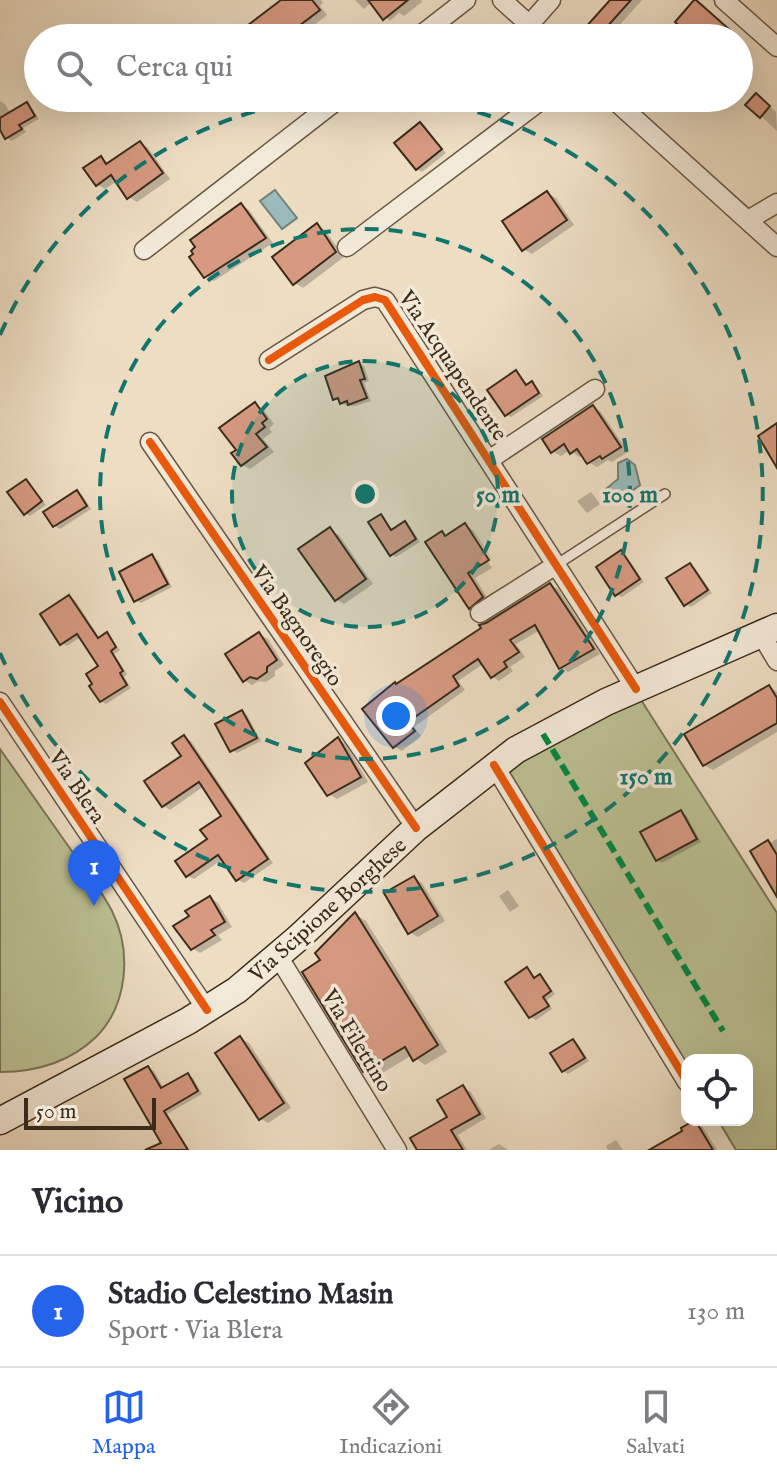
<!DOCTYPE html>
<html lang="it">
<head>
<meta charset="utf-8">
<style>
	body { margin:0; font-family:"IM FELL English",serif; background:#f7f7f7; color:#2b2b33 }
	.controls { position:absolute; right:24px; bottom:24px; display:grid; overflow:hidden; border-radius:16px; box-shadow:0 8px 32px #0002 }
	.controls button { width:72px; height:72px; display:grid; place-items:center; padding:0; border:0; border-bottom:2px solid #e1e1e2; background:#fff; color:#2b2b33; font:40px sans-serif }
	.scale { position:absolute; left:24px; bottom:20px; width:132px; box-sizing:border-box; padding-left:8px; border:4px solid #3a2b1a; border-top:0; font-size:22px; line-height:28px; white-space:nowrap; color:#3a2b1a; -webkit-text-stroke:6px #f3e9d8; paint-order:stroke }
	.you { position:absolute; left:396px; top:716px; width:28px; height:28px; margin:-20px; border:6px solid #fff; border-radius:50%; background:#1a73e8; box-shadow:0 0 0 12px #1a73e833 }
	.badge { display:grid; place-items:center; width:52px; height:52px; border-radius:50%; background:#2563eb; color:#fff; font-size:26px; font-weight:700 }
	.pin { position:absolute; translate:-50% -66px; filter:drop-shadow(0 2px 4px #0008) }
	.pin::after { content:''; position:absolute; top:42px; width:28px; height:24px; background:inherit; clip-path:polygon(0 0,100% 0,50% 100%) }
	.list { margin:0; padding:0; list-style:none }
	h2 { display:flex; justify-content:space-between; align-items:center; height:104px; margin:0; padding:0 32px; font-size:34px }
	h2 small { font-size:26px; font-weight:400; color:#7c7c81 }
	.list li { display:grid; grid-template-columns:52px 1fr auto; gap:24px; align-items:center; box-sizing:border-box; height:112px; padding:0 32px; border-top:2px solid #e1e1e2 }
	.list b { display:block; font-size:30px; white-space:nowrap }
	.list p { margin:0; font-size:26px; white-space:nowrap; color:#7c7c81 }
	.list em { font-size:26px; font-style:normal; color:#7c7c81 }
	.icon { flex:none; width:44px; height:44px; fill:none; stroke:currentColor; stroke-width:2; stroke-linecap:round; stroke-linejoin:round }
	.map { position:relative; flex:none; width:777px; height:1150px; overflow:hidden }
	.search { position:absolute; background:#fff; box-shadow:0 8px 32px #0002; left:24px; right:24px; top:24px; height:88px; display:flex; align-items:center; gap:20px; box-sizing:border-box; padding:0 28px; border-radius:44px; color:#7c7c81; font-size:30px }
	.sheet { height:216px; background:#fff }
	nav { display:flex; justify-content:space-around; align-items:center; box-sizing:border-box; height:112px; border-top:2px solid #e1e1e2; background:#fff; font-size:22px; color:#7c7c81 }
	nav a { display:grid; justify-items:center; gap:4px }
	nav .on { color:#2563eb }
	.map>svg:first-child { display:block }
	.green { fill:#bbc092; stroke:#7a7656; stroke-width:2 }
	.water { fill:#9bbabc; stroke:#74817b; stroke-width:2 }
	.shadow { fill:#0003 }
	.building { fill:#d79a81; stroke:#3a2b1a; stroke-width:2 }
	.lines { fill:none; stroke-linecap:round; stroke-linejoin:round }
	.service-casing { stroke:#675844; stroke-width:12 }
	.minor-casing { stroke:#675844; stroke-width:21 }
	.secondary-casing { stroke:#3a2b1a; stroke-width:29 }
	.service { stroke:#f3e9d8; stroke-width:9 }
	.minor { stroke:#f3e9d8; stroke-width:18 }
	.secondary { stroke:#f3e9d8; stroke-width:26 }
	.quiet { stroke:#00873e; stroke-width:6; stroke-dasharray:12 6; stroke-linecap:butt }
	.cycleway-casing { stroke:#f3e9d8; stroke-width:13 }
	.cycleway { stroke:#e8590c; stroke-width:8 }
	.ring { fill:none; stroke:#0f766e; stroke-width:4; stroke-dasharray:14 10 }
	.labels { text-anchor:middle; stroke-width:7; stroke-linejoin:round; paint-order:stroke }
	.street-label { font-size:22px; fill:#3a2b1a; stroke:#f3e9d8 }
	.centre { fill:#0f766e; stroke:#f3e9d8; stroke-width:4 }
	.ring-label { font-size:24px; text-anchor:middle; font-weight:bold; fill:#0f766e; stroke:#f3e9d8; stroke-width:7; stroke-linejoin:round; paint-order:stroke }
</style>
</head>
<body>
<div class="map">
<svg width="777" height="1150" viewBox="0 0 777 1150">
	<rect width="100%" height="100%" fill="#edddc3"/>
	<filter id="stains"><feTurbulence type="fractalNoise" baseFrequency=".0025" numOctaves="4"/><feColorMatrix values="0 0 0 0 .2 0 0 0 0 .09 0 0 0 0 .02 0 0 0 .5 -.17"/></filter>
	<radialGradient id="worn" r=".72"><stop offset=".6" stop-color="#630" stop-opacity="0"/><stop offset="1" stop-color="#630" stop-opacity=".3"/></radialGradient>
	<g class="green">
		<path d="M641,700L777,913V1150H736L718,1120H747V1060H687V1070L502,769L553,738Z"/>
		<path d="M0,749C21,779 42,809 64,840C80,863 99,886 112,911C132,951 128,1005 96,1037C70,1062 36,1072 0,1072Z"/>
	</g>
	<g class="water">
		<path d="M275,190L297,218L282,229L260,201Z"/>
		<path d="M627,459L635,465L640,485L618,501H610L606,495V489L618,479V463Z"/>
	</g>
	<g class="shadow">
		<path d="M284,0H321L323,3L320,6L327,15L298,38H243Z"/>
		<path d="M355,0H421L422,2L404,16L399,13L390,21L372,2L364,9Z"/>
		<path d="M613,0H642L608,38H578Z"/>
		<path d="M761,98L776,112L777,131L748,104Z"/>
		<path d="M0,101L5,104L11,114L27,105L32,108L39,119L23,128L26,132L12,141L7,138L0,127Z"/>
		<path d="M420,124L446,153L422,172L417,169Z"/>
		<path d="M140,143L148,148L170,179L137,202L129,197L117,181L105,189L97,184L101,158L110,164Z"/>
		<path d="M547,193L556,198L574,225L532,254L523,249Z"/>
		<path d="M241,205L249,210L273,243L214,281L206,276Z"/>
		<path d="M317,225L325,230L344,257L303,288L295,283Z"/>
		<path d="M359,363L364,366L369,381L364,383L371,401L355,406H347L335,398Z"/>
		<path d="M516,372L529,386L532,384L537,387L543,396L511,417L506,415Z"/>
		<path d="M255,404L263,409L274,424L269,428L272,432L263,439L274,452L250,469L242,465L238,451Z"/>
		<path d="M593,407L601,412L628,452L612,462L608,460L597,467L588,462L583,455L579,457L570,450L561,456L552,451Z"/>
		<path d="M26,481L46,505L30,516L25,513Z"/>
		<path d="M77,492L82,495L91,509L60,529L55,526Z"/>
		<path d="M591,492L600,504L587,513L577,501Z"/>
		<path d="M381,517L393,531L405,523L410,526L420,542L396,557L391,554Z"/>
		<path d="M465,526L473,530L496,565L471,530H467L492,568L475,578L490,602L478,613L470,608L442,533L448,537Z"/>
		<path d="M330,530L339,535L373,584L344,604L336,599Z"/>
		<path d="M621,553L626,556L644,582L622,597L616,594Z"/>
		<path d="M152,557L158,560L172,587L141,603L136,600Z"/>
		<path d="M690,565L695,568L712,593L691,607L686,604Z"/>
		<path d="M550,585L558,589L600,654L568,672L561,667L540,630L516,644L525,657L510,667L513,671L499,681L492,676L483,664L458,681L465,690L414,727L421,736L402,751L395,747L365,709Z"/>
		<path d="M69,597L75,600L100,639L107,635L120,650L114,654L127,674L124,677L131,688L106,704L101,701V667L81,637L67,646L62,643Z"/>
		<path d="M259,634L268,639L284,665L275,671V676L266,682L259,681L252,685L244,680Z"/>
		<path d="M769,687L777,692V732L713,770L704,765Z"/>
		<path d="M242,712L247,715L261,741L237,753L232,750Z"/>
		<path d="M184,737L191,741L273,863L244,883L238,880L223,859L194,879L188,876L224,816L204,786L170,810L164,806L147,782L184,757Z"/>
		<path d="M338,739L346,744L368,782L337,799L329,794Z"/>
		<path d="M681,812L686,815L701,842L662,863L657,860Z"/>
		<path d="M777,839V886L753,852Z"/>
		<path d="M414,878L422,883L445,921L418,937L409,932Z"/>
		<path d="M508,890L519,906L510,912L499,896Z"/>
		<path d="M210,898L218,903L232,927L218,935L222,940L200,953L192,948V917Z"/>
		<path d="M356,915L366,921L447,1052L425,1065L412,1055L376,1077L365,1071L304,972L323,961Z"/>
		<path d="M527,969L537,979L540,977L545,980L555,994L547,1000L552,1009L536,1020L531,1017L507,983Z"/>
		<path d="M240,1038L249,1043L291,1108L268,1123L260,1118Z"/>
		<path d="M573,1041L578,1044L589,1061L568,1074L563,1071Z"/>
		<path d="M148,1068L154,1071L164,1089L188,1075L193,1078L202,1094L167,1114L189,1150H150L163,1143Z"/>
		<path d="M463,1087L471,1092L486,1118L458,1135L467,1150H420L449,1118Z"/>
		<path d="M695,1122L703,1127L717,1150H664Z"/>
		<path d="M616,1140L623,1150H608L606,1146Z"/>
		<path d="M499,1144L508,1150H489Z"/>
	</g>
	<g class="building">
		<path d="M281,0H312L320,10L283,38H231Z"/>
		<path d="M368,0H408L383,20Z"/>
		<path d="M610,0H631L597,38H576Z"/>
		<path d="M694,0H696L739,38H692L675,22Z"/>
		<path d="M756,93L770,106L760,118L745,105Z"/>
		<path d="M27,102L35,116L19,125L22,129L5,139L0,130V118Z"/>
		<path d="M420,122L442,149L416,170L394,143Z"/>
		<path d="M140,141L163,173L127,199L111,175L96,186L83,168L101,156L106,164Z"/>
		<path d="M547,191L567,220L522,251L502,221Z"/>
		<path d="M241,203L266,238L204,278L189,257L193,254L191,251L195,247L190,240Z"/>
		<path d="M317,223L336,252L293,285L272,257Z"/>
		<path d="M359,361L365,379L360,380L367,398L348,405L347,401L340,404L338,398L333,400L325,376Z"/>
		<path d="M516,370L526,385L532,381L539,393L505,416L487,390Z"/>
		<path d="M255,402L267,419L262,423L265,427L256,434L267,447L241,466L231,453L236,450L219,428Z"/>
		<path d="M593,405L621,447L602,459L600,456L587,464L577,449L570,454L564,444L551,453L542,439Z"/>
		<path d="M777,423V468L758,436Z"/>
		<path d="M26,479L42,501L24,515L7,492Z"/>
		<path d="M77,490L87,506L53,527L43,512Z"/>
		<path d="M381,514L391,530L405,521L416,539L390,556L368,522Z"/>
		<path d="M465,523L489,560L468,573L483,597L469,609L425,542L442,531L445,536Z"/>
		<path d="M330,527L366,579L335,601L298,549Z"/>
		<path d="M621,550L640,579L615,596L596,567Z"/>
		<path d="M152,554L168,584L134,602L119,572Z"/>
		<path d="M690,563L708,590L684,606L666,578Z"/>
		<path d="M550,583L594,649L559,669L535,625L510,640L519,652L504,662L507,667L491,678L478,659L453,676L459,686L408,722L415,731L393,748L362,709L395,682L396,684L481,628L479,625L486,623Z"/>
		<path d="M69,595L98,638L107,632L116,647L111,651L123,671L120,673L127,685L100,702L89,686L92,684L86,674L98,666L77,634L60,645L40,614Z"/>
		<path d="M259,632L277,660L267,667V672L257,679L250,677L243,682L225,654Z"/>
		<path d="M769,685L777,698V723L703,766L684,734Z"/>
		<path d="M242,710L257,738L230,752L215,724Z"/>
		<path d="M184,735L268,859L236,881L218,855L186,877L175,861L207,839L200,830L221,816L199,782L162,807L144,781L181,756L172,743Z"/>
		<path d="M338,737L361,777L327,796L305,763Z"/>
		<path d="M681,810L697,839L656,861L640,832Z"/>
		<path d="M768,840L777,855V897L750,851Z"/>
		<path d="M414,876L438,916L408,934L384,893Z"/>
		<path d="M210,896L225,922L211,930L215,935L191,950L173,926L189,916L185,911Z"/>
		<path d="M355,912L438,1045L413,1061L405,1047L363,1072L302,972L320,960L315,953Z"/>
		<path d="M527,967L534,978L540,974L551,991L543,997L549,1006L529,1018L505,982Z"/>
		<path d="M240,1036L284,1103L259,1120L215,1053Z"/>
		<path d="M573,1039L585,1058L562,1072L550,1053Z"/>
		<path d="M148,1066L161,1088L188,1073L198,1091L164,1111L188,1150H145L161,1143L124,1079Z"/>
		<path d="M463,1085L480,1114L451,1130L463,1150H417L410,1138L447,1117L437,1100Z"/>
		<path d="M695,1120L713,1150H649L682,1131L681,1128Z"/>
	</g>
	<g class="lines">
		<defs>
			<path id="service" d="M556,565L665,494"/>
			<g id="minor">
				<path d="M502,0L544,38"/>
				<path d="M724,0L777,47"/>
				<path d="M529,25L551,0"/>
				<path d="M417,38L466,0"/>
				<path d="M612,98L777,247"/>
				<path d="M748,220L777,203"/>
				<path d="M347,247L544,98"/>
				<path d="M144,250L340,98"/>
				<path d="M269,360L363,300L375,297L385,300L636,689"/>
				<path d="M150,442L416,828"/>
				<path d="M489,460L595,389"/>
				<path d="M480,613L556,565"/>
				<path d="M761,634L777,661"/>
				<path d="M0,702L207,1010"/>
				<path d="M494,765L687,1082"/>
				<path d="M278,956L397,1150"/>
			</g>
			<path id="secondary" d="M0,1121L188,1021L237,990L297,939L416,828L516,750L606,702L777,627"/>
		</defs>
		<use href="#service" class="service-casing"/>
		<use href="#minor" class="minor-casing"/>
		<use href="#secondary" class="secondary-casing"/>
		<use href="#service" class="service"/>
		<use href="#minor" class="minor"/>
		<use href="#secondary" class="secondary"/>
		<path class="quiet" d="M543,734L723,1031"/>
		<defs>
			<g id="cycleway">
				<path d="M269,360L363,300L375,297L385,300L636,689"/>
				<path d="M150,442L416,828"/>
				<path d="M0,702L207,1010"/>
				<path d="M494,765L687,1082"/>
			</g>
		</defs>
		<use href="#cycleway" class="cycleway-casing"/>
		<use href="#cycleway" class="cycleway"/>
	</g>
	<circle cx="365" cy="494" r="133" fill="#0f766e" fill-opacity=".12"/>
	<g class="ring">
		<circle cx="365" cy="494" r="133"/>
		<circle cx="365" cy="494" r="265"/>
		<path d="M0 335A398 398 0 0 1 323 98M407 98A398 398 0 1 1 0 653"/>
	</g>
	<g class="labels">
		<g class="street-label">
			<text transform="translate(454 365) rotate(56)" y="8">Via Acquapendente</text>
			<text transform="translate(298 625) rotate(55)" y="8">Via Bagnoregio</text>
			<text transform="translate(78 786) rotate(56)" y="8">Via Blera</text>
			<text transform="translate(327 909) rotate(-42)" y="8">Via Scipione Borghese</text>
			<text transform="translate(358 1040) rotate(59)" y="8">Via Filettino</text>
		</g>
	</g>
	<circle cx="365" cy="494" r="12" class="centre"/>
	<g class="ring-label">
		<text x="498" y="502">50 m</text>
		<text x="630" y="502">100 m</text>
		<text x="646" y="784">150 m</text>
	</g>
	<rect width="100%" height="100%" filter="url(#stains)"/>
	<rect width="100%" height="100%" fill="url(#worn)"/>
</svg>
<div class="controls">
<button><svg class="icon" aria-label="locate" viewBox="0 0 24 24"><circle cx="12" cy="12" r="6"/><path d="M12 2v4M12 18v4M2 12h4M18 12h4"/></svg></button>
</div>
<div class="scale">50 m</div>
<div class="you"></div>
<div class="pin badge" style="left:94px;top:906px">1</div>
<div class="search"><svg class="icon" aria-label="search" viewBox="0 0 24 24"><circle cx="10" cy="10" r="6"/><path d="M15 15l6 6"/></svg>Cerca qui</div>
</div>
<section class="sheet">
<h2>Vicino<small></small></h2>
<ul class="list">
<li><span class="badge">1</span><div><b>Stadio Celestino Masin</b><p>Sport · Via Blera</p></div><em>130 m</em></li>
</ul>
</section>
<nav>
<a class="on"><svg class="icon" aria-label="map" viewBox="0 0 24 24"><path d="M3 6l6-2 6 2 6-2v14l-6 2-6-2-6 2zM9 4v14M15 6v14"/></svg>Mappa</a>
<a><svg class="icon" aria-label="directions" viewBox="0 0 24 24"><path d="M12 3l9 9-9 9-9-9zM9 14v-3h6M13 9l2 2-2 2"/></svg>Indicazioni</a>
<a><svg class="icon" aria-label="saved" viewBox="0 0 24 24"><path d="M7 4h10v16l-5-4-5 4z"/></svg>Salvati</a>
</nav>
</body>
</html>
